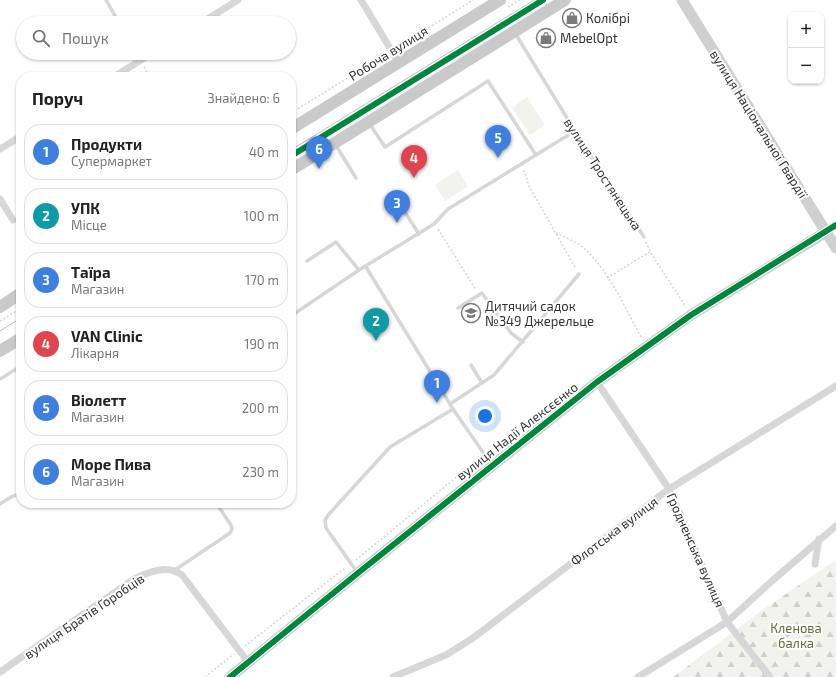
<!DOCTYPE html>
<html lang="uk">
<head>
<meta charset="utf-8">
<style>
	body { margin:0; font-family:"Exo 2",sans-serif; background:#f6f6f6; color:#222 }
	.controls { position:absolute; right:12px; top:12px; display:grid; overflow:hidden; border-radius:8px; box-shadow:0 1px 3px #0004 }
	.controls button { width:36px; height:36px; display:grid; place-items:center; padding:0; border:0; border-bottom:1px solid #e0e0e0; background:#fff; color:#222; font:20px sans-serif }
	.you { position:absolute; left:485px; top:416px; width:14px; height:14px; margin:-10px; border:3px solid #fff; border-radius:50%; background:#1a73e8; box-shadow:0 0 0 6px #1a73e833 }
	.badge { display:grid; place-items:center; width:26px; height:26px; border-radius:50%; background:#d93025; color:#fff; font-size:13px; font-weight:700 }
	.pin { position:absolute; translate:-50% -33px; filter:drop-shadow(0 1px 2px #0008) }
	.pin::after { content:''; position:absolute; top:21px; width:14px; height:12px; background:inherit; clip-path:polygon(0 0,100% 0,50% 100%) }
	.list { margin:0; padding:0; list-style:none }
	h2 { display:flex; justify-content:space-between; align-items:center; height:52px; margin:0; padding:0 16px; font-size:17px }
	h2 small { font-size:13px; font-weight:400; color:#767676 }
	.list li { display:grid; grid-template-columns:26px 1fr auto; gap:12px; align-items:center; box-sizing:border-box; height:56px; margin:0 8px 8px; padding:0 8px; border:1px solid #e0e0e0; border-radius:16px }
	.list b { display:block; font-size:15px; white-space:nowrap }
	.list p { margin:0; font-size:13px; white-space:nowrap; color:#767676 }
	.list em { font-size:13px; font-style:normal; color:#767676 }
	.icon { flex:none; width:22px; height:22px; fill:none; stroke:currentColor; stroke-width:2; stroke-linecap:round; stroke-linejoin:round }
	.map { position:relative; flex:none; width:836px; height:677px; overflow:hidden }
	.search { position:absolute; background:#fff; box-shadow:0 1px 3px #0004; left:16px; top:16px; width:280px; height:44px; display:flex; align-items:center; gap:10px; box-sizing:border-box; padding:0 14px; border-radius:22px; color:#767676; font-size:15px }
	.panel { position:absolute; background:#fff; box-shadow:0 1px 3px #0004; left:16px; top:72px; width:280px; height:436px; border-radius:16px }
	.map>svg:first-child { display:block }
	.forest { fill:url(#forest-firs) }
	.park { fill:#f1f3ec }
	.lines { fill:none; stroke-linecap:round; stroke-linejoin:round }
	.path { stroke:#d5d5d5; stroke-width:1.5; stroke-dasharray:2 2; stroke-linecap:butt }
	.lane { stroke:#d7d7d7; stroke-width:3.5 }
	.street { stroke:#d7d7d7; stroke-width:7 }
	.secondary { stroke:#d0d0d0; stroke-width:11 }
	.primary { stroke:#cacaca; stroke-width:12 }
	.tram { stroke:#bebebe; stroke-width:1 }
	.cycleway-casing { stroke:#fff; stroke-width:8 }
	.cycleway { stroke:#00873e; stroke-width:6 }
	.labels { text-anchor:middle; stroke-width:4; stroke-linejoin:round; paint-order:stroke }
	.poi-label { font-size:13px; fill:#333; stroke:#fff; text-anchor:start }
	.street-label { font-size:13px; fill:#333; stroke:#fff }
	.park-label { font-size:13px; fill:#616c43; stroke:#fff }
</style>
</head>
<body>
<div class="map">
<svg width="836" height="677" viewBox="0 0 836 677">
	<defs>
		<pattern id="forest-firs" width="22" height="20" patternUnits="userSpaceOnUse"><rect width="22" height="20" fill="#f1f3ec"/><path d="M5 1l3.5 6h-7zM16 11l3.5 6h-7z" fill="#cfd1cb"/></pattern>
	</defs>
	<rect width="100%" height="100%" fill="#fff"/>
	<path class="forest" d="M836,560V677H673L768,606Z"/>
	<g class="park">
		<path d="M527,97L545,125L530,135L512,108Z"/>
		<path d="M458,170L468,186L445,201L435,185Z"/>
	</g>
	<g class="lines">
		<g class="path">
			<path d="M508,7L520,0"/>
			<path d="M398,47L473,0"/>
			<path d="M144,67L150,77"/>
			<path d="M291,113L385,55"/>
			<path d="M291,141L295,139"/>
			<path d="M524,170L529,186L576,269"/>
			<path d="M17,227L21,233"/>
			<path d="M438,229L476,290"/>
			<path d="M556,233C566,238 578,242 586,250C610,273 626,310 642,339"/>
			<path d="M646,242L652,255L686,307"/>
			<path d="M607,278L651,251"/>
			<path d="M0,321L21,308"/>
			<path d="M356,560L476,461L479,456"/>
			<path d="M245,646L346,567"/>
			<path d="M205,677L234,654"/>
		</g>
		<g class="lane">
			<path d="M106,0L119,23"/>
			<path d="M515,33L575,131L644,237"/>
			<path d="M136,53L140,60"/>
			<path d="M369,123L385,147L488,81L536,155"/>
			<path d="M335,144L356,178"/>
			<path d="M403,209L419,234"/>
			<path d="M307,261L336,242L359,270"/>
			<path d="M366,267L453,409L491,464"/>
			<path d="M458,308L482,293L511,333L523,342"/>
			<path d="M291,316L359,270L434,224L448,209L575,131"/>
			<path d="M471,365L482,383"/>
			<path d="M0,379L21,366"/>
			<path d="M450,404L494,375L579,274"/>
			<path d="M0,504L11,497L21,493"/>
			<path d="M175,570L230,533L232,529L231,525L216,503"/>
			<path d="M357,572L326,528L325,520L329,514L390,447L453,409"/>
		</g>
		<g class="street">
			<path d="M361,0L399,63"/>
			<path d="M201,23L238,0"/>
			<path d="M114,77L152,53"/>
			<path d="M0,149L21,136"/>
			<path d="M0,199L13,220"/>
			<path d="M826,232L836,225"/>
			<path d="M597,382L669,489L727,622L770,677"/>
			<path d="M815,564L819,539"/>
			<path d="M0,672L134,579C149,572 167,564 182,575L248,662"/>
			<path d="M393,677L446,655L473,638L669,489L836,386"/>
			<path d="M638,677L727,622L773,580L836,526"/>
		</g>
		<g class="secondary">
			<path d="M682,0L836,248"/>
			<path d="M230,677L358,573L597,382L691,315L826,232"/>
		</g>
		<g class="primary">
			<path d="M291,129L500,0"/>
			<path d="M291,170L565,0"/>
			<path d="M0,307L21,293"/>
			<path d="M0,351L21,338"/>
		</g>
		<g class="tram">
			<path d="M291,150L534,0"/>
			<path d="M0,331L21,318"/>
		</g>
		<defs>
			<g id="cycleway">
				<path d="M291,156L543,0"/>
				<path d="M230,677L358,573L597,382L691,315L836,225"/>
			</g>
		</defs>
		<use href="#cycleway" class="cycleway-casing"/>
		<use href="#cycleway" class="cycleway"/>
	</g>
	<defs>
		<symbol id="shop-ring" viewBox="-11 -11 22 22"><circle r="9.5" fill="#fff" stroke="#7a7a7a" stroke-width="1.5"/><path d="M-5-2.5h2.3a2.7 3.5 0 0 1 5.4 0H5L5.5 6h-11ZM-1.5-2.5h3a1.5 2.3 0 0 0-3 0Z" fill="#7a7a7a"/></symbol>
		<symbol id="school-ring" viewBox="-11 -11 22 22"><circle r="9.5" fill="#fff" stroke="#7a7a7a" stroke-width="1.5"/><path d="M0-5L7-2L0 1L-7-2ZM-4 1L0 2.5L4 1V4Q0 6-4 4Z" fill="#7a7a7a"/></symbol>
	</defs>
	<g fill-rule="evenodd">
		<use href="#shop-ring" x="561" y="7" width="22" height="22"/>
		<use href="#shop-ring" x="535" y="27" width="22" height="22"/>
		<use href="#school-ring" x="460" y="302" width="22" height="22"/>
	</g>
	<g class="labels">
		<g class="poi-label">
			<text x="586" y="23">Колібрі</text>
			<text x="560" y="43">MebelOpt</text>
			<text x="485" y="311">Дитячий садок<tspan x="485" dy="15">№349 Джерельце</tspan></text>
		</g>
		<g class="street-label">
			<text transform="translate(388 53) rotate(-32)" y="5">Робоча вулиця</text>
			<text transform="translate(759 124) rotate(58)" y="5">вулиця Національної Гвардії</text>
			<text transform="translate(603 174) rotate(57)" y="5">вулиця Тростянецька</text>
			<text transform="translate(517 431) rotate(-38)" y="5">вулиця Надії Алексєєнко</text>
			<text transform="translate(614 531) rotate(-37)" y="5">Флотська вулиця</text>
			<text transform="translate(696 550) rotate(66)" y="5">Гродненська вулиця</text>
			<text transform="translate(84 616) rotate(-34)" y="5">вулиця Братів Горобців</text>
		</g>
		<g class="park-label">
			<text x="796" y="633">Кленова<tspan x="796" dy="15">балка</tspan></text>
		</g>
	</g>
</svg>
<div class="controls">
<button>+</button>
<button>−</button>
</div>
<div class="you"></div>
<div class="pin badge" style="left:437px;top:403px;background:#3f7fe0">1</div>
<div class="pin badge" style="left:376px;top:341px;background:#0f9aa8">2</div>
<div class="pin badge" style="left:397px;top:223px;background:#3f7fe0">3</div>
<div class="pin badge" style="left:414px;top:178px;background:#e0444e">4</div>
<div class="pin badge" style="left:498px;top:158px;background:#3f7fe0">5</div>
<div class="pin badge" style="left:319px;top:169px;background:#3f7fe0">6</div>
<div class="search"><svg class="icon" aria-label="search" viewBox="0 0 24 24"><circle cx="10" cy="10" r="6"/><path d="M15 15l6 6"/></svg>Пошук</div>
<section class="panel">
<h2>Поруч<small>Знайдено: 6</small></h2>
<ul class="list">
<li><span class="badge" style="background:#3f7fe0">1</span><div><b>Продукти</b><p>Супермаркет</p></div><em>40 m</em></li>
<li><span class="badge" style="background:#0f9aa8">2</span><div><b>УПК</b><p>Місце</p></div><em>100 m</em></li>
<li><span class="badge" style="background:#3f7fe0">3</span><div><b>Таїра</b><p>Магазин</p></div><em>170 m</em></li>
<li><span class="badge" style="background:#e0444e">4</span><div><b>VAN Clinic</b><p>Лікарня</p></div><em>190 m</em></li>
<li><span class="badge" style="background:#3f7fe0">5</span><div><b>Віолетт</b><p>Магазин</p></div><em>200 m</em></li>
<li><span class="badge" style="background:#3f7fe0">6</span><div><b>Море Пива</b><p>Магазин</p></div><em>230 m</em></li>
</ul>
</section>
</div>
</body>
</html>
